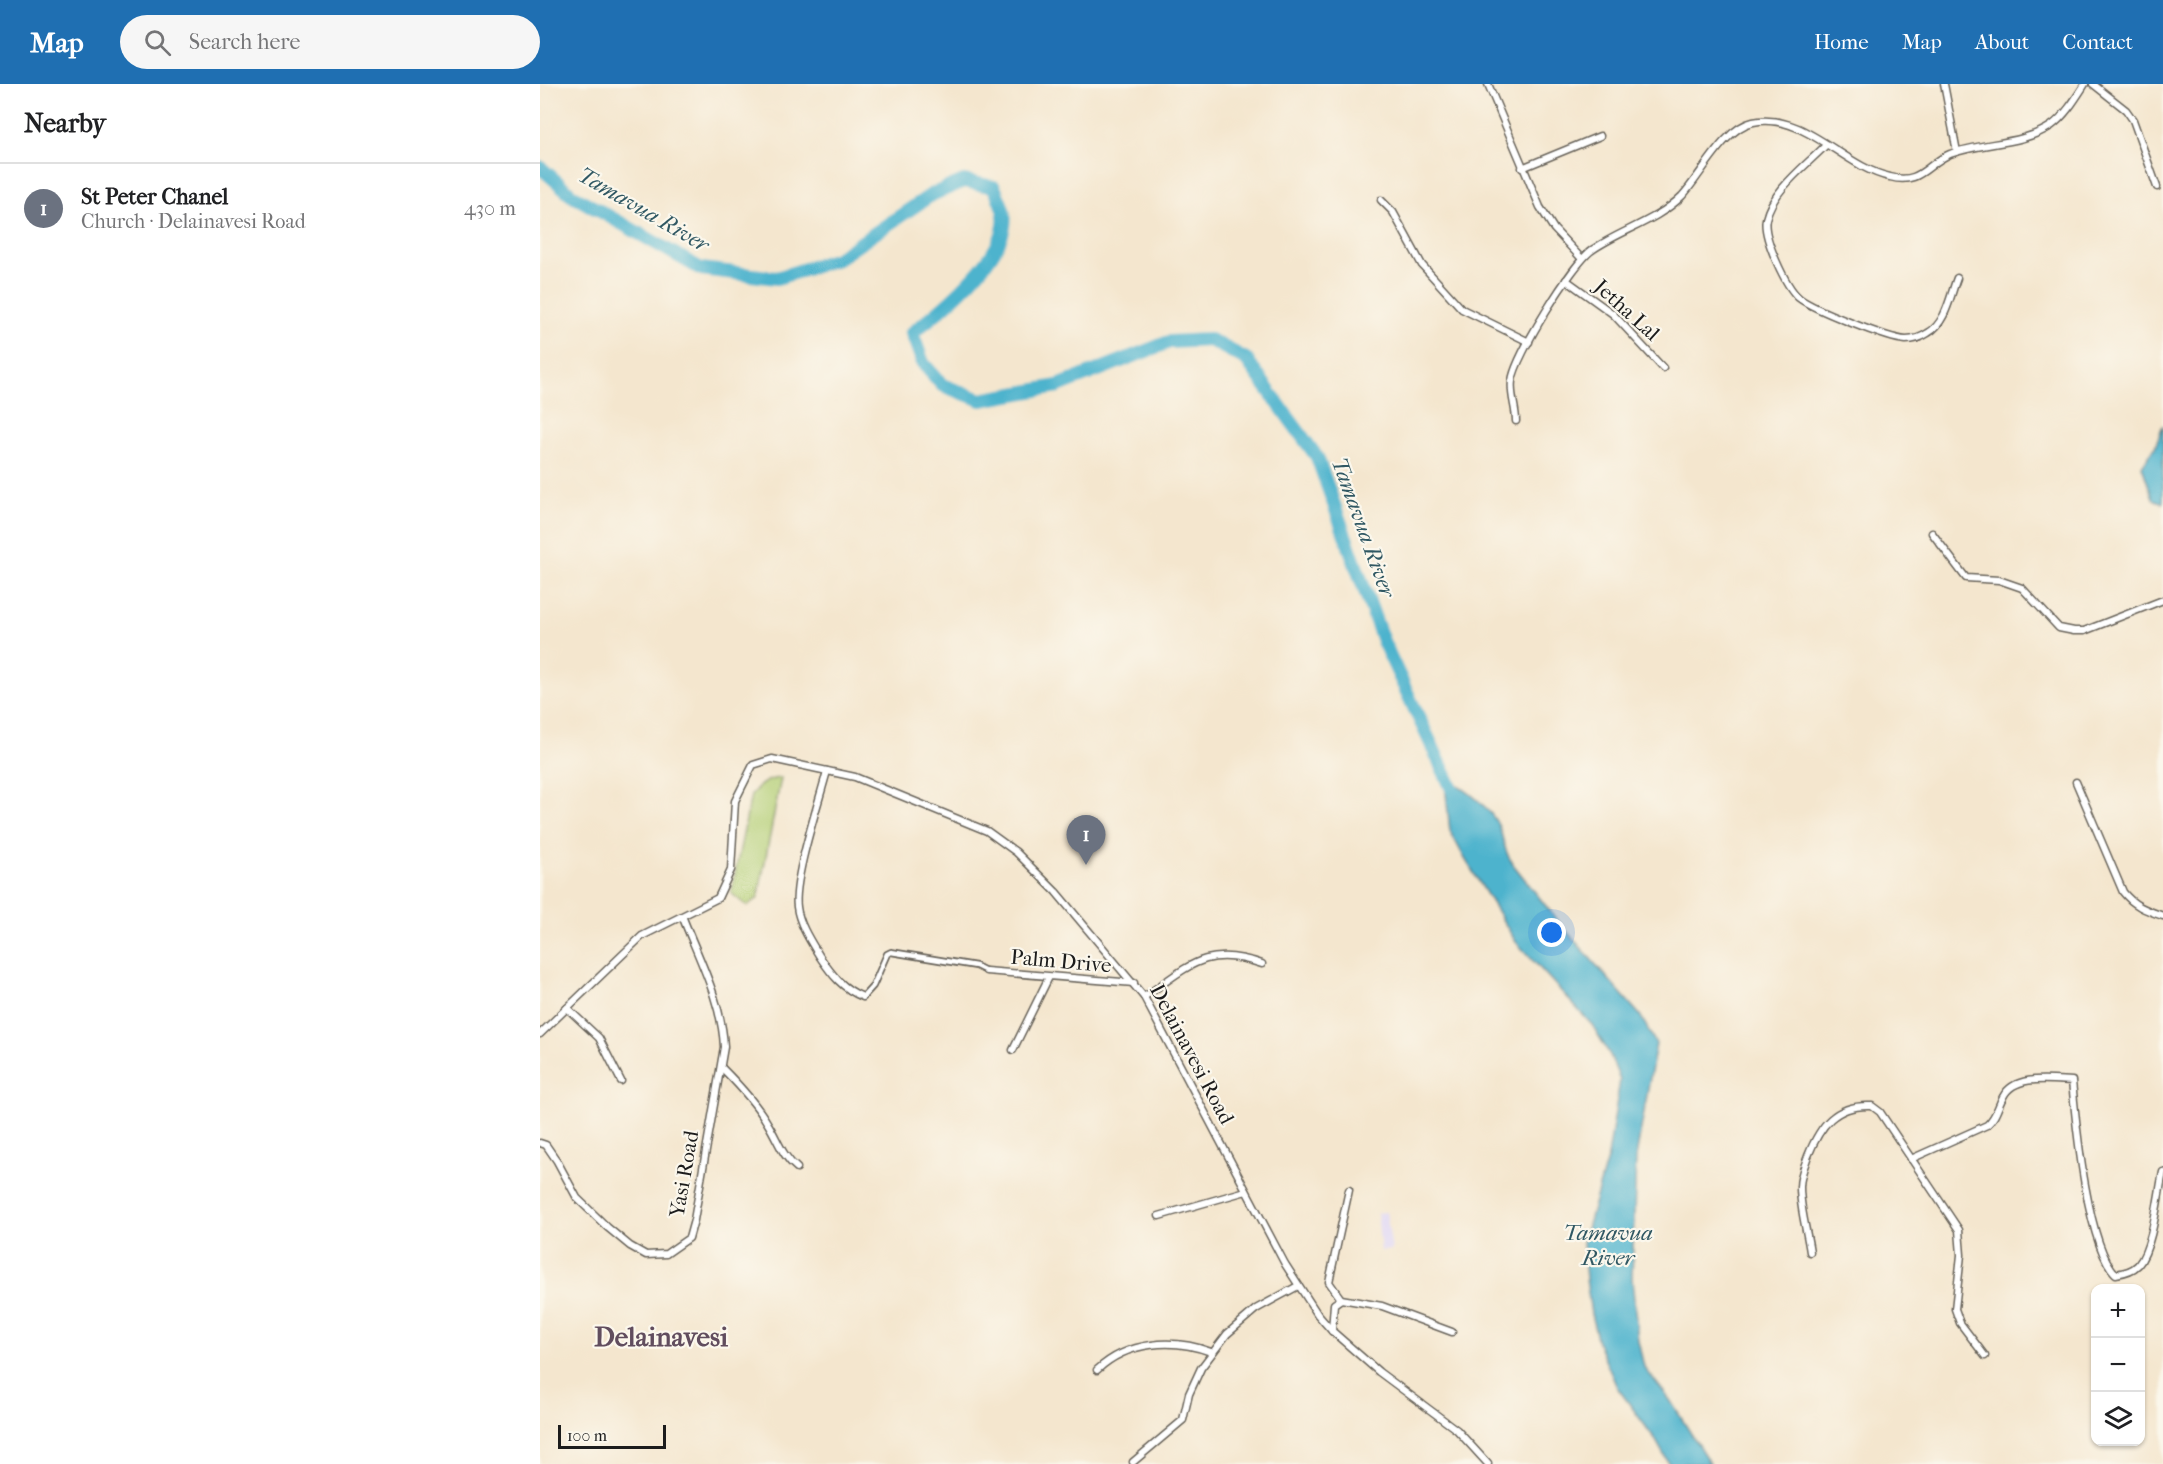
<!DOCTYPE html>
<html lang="en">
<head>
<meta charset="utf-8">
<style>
	body { margin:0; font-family:"IM FELL French Canon",serif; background:#f6f6f6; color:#202124 }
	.controls { position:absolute; right:18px; bottom:18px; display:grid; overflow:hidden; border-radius:12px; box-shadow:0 2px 4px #0004 }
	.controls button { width:54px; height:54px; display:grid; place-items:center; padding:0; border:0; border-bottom:2px solid #e0e0e0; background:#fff; color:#202124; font:30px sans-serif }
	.scale { position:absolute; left:18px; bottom:15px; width:108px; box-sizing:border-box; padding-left:6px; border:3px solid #1c1c1c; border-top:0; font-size:16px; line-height:21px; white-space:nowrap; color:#1c1c1c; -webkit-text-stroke:4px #fbf7ec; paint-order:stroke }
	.you { position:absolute; left:1012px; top:849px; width:21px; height:21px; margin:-15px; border:4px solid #fff; border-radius:50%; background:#1a73e8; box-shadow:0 0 0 9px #1a73e833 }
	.badge { display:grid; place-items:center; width:39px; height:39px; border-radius:50%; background:#1f6fb2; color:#fff; font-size:20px; font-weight:700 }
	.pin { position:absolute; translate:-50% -50px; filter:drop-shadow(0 2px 3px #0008) }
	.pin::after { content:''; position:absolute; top:32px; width:21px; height:18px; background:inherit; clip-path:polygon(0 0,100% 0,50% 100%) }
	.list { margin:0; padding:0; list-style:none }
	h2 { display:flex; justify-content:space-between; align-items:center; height:78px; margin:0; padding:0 24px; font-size:26px }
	h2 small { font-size:20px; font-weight:400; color:#757577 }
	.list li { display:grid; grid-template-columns:39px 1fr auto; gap:18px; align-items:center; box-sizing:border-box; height:90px; padding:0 24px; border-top:2px solid #e0e0e0 }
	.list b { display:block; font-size:22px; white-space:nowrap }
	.list p { margin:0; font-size:20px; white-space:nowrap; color:#757577 }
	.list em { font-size:20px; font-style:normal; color:#757577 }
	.icon { flex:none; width:33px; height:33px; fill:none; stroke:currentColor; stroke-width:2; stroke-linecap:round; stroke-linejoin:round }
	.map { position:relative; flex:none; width:1623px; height:1380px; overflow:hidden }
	header { display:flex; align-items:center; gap:36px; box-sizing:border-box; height:84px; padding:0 30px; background:#1f6fb2; color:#fff }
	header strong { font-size:28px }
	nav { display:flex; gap:33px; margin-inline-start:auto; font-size:21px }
	.search { width:420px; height:54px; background:#f6f6f6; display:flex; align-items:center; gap:15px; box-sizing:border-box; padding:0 21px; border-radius:33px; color:#757577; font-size:22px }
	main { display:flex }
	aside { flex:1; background:#fff }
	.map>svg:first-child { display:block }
	.built { fill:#ded5f5 }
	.green { fill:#b3ce74; stroke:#687548; stroke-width:1.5 }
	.water { fill:#4eb3cd; stroke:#356874; stroke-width:1.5 }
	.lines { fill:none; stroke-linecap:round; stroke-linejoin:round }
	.river { stroke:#4eb3cd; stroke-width:14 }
	.pedestrian-casing { stroke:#68635a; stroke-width:8 }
	.minor-casing { stroke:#68635a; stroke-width:9 }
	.pedestrian { stroke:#fff; stroke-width:4.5 }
	.minor { stroke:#fff; stroke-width:6 }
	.labels { text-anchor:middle; stroke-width:4.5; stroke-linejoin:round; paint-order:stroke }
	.street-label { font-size:21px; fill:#1c1c1c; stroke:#fbf7ec }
	.water-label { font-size:22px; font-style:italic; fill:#305863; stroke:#fbf7ec }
	.district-label { font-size:27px; font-weight:bold; fill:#614d5e; stroke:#fbf7ec }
</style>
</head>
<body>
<header>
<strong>Map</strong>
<div class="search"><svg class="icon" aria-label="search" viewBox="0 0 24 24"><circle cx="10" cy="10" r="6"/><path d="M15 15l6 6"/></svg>Search here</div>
<nav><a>Home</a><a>Map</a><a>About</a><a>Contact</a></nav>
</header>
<main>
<aside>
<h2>Nearby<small></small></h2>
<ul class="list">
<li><span class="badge" style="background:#6b7280">1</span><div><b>St Peter Chanel</b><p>Church · Delainavesi Road</p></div><em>430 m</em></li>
</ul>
</aside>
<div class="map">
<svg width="1623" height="1380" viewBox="0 0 1623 1380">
	<rect width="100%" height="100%" fill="#fbf7ec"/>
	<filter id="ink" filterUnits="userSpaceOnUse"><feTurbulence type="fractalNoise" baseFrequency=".0167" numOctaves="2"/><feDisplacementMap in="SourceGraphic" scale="12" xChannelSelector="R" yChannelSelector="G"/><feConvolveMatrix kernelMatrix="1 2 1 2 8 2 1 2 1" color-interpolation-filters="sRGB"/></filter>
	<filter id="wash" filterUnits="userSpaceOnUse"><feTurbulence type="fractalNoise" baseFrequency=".008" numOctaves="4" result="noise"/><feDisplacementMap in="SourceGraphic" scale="24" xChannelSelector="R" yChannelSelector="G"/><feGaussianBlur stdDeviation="1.35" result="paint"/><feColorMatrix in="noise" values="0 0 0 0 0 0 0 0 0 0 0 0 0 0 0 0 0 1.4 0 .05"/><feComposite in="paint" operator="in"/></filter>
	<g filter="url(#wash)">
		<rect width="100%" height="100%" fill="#f4e6ce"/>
		<path class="built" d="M846,1128L852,1166L841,1167L837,1129Z"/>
		<path class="green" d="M241,694L218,814L207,822L191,809L211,711C220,700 227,695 241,694Z"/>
		<g class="water">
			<path d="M1623,341V419L1613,415L1602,382L1615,363Z"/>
			<path d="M904,691C923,705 949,720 959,743C964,756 964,767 972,779L1021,841L1100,931L1116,960L1096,1073L1092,1194L1098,1257L1104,1283L1130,1316L1170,1380H1129L1115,1355L1077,1303L1059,1262L1051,1230L1046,1195L1043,1158L1068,1072L1080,996L1070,971L1053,942L976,858L925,775L910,747Z"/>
		</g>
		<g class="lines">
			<path class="river" d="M0,83L32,111L161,185L237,194L297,175L391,111L424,97L454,103C457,111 463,121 464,130C471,170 400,227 372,249L383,279L402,301L441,316L518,302L629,258L670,256L706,275L777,373L843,557L913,707"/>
		</g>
	</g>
	<g filter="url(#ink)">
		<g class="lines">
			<defs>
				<path id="pedestrian" d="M323,913L333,902L347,870L351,868L436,882L446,887"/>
				<g id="minor">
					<path d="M948,0L1000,123L1014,145L1042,175"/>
					<path d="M1404,0L1417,68"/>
					<path d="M1553,0L1586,26L1593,36L1617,103"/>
					<path d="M1286,61C1266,82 1233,105 1226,135C1222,152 1246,203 1259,214C1273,225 1348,255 1366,256C1373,256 1382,253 1388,249C1406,239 1410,212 1417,194"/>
					<path d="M982,84L1060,52"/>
					<path d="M841,116L853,128L882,181L922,225L989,258"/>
					<path d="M1026,196L1073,230L1123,284"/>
					<path d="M976,337C976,323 970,311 972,297C975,273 1032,180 1052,166C1081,146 1117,137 1142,112C1161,92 1184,44 1213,38C1265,28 1303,83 1350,93C1381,101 1386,80 1410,70C1442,58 1482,61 1511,42C1525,32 1536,14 1545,0"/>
					<path d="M1392,449L1426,494L1459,496L1482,504L1519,544L1534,547H1544L1623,516"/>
					<path d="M287,687C279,718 253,795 257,823C259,840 271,858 280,873C292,891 303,905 323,913"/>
					<path d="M1536,698L1583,808C1594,822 1606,826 1623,832"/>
					<path d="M446,887L594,899"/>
					<path d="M604,913C648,883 666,860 722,880"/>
					<path d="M27,924L59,954L81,997"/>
					<path d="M0,950L102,852L178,814L191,786L195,717L213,681L232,675L315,693L447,747L476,768L516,808L604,913L745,1180L778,1231L792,1247L839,1288L917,1346L948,1380"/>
					<path d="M473,966L509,893"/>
					<path d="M182,984C199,1001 216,1019 228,1040C238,1056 242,1072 257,1084"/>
					<path d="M0,1059L6,1061L17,1077L37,1114L67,1143L90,1162L106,1171L126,1170L149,1154L154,1136L184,963C182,918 159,875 143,834"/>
					<path d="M1371,1075L1447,1041C1457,1032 1457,1024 1463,1013C1474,990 1511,996 1532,997C1536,1039 1547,1163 1576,1190C1584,1189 1592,1187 1598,1181C1613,1164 1618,1111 1623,1088"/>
					<path d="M619,1132L706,1107"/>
					<path d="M1270,1168C1267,1147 1260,1125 1260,1103C1260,1092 1264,1083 1268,1072C1280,1042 1295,1020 1332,1022L1340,1028L1419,1146L1421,1171L1415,1225L1420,1239L1445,1272"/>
					<path d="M801,1215L842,1222L912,1248"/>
					<path d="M792,1247L794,1220L801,1215L789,1198L809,1106"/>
					<path d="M557,1286C588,1257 633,1254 671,1268"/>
					<path d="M593,1378L643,1336L649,1310L661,1284L687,1250L716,1225L758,1202"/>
				</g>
			</defs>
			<use href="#pedestrian" class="pedestrian-casing"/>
			<use href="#minor" class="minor-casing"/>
			<use href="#pedestrian" class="pedestrian"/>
			<use href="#minor" class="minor"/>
		</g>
	</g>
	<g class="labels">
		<g class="street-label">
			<text transform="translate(1087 226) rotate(42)" y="7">Jetha Lal</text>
			<text transform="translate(521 877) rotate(5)" y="7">Palm Drive</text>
			<text transform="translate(652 970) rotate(62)" y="7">Delainavesi Road</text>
			<text transform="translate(144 1090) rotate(-80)" y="7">Yasi Road</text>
		</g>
		<g class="water-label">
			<text transform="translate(104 125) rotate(30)" y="8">Tamavua River</text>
			<text transform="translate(824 443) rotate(70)" y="8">Tamavua River</text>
			<text x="1068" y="1156">Tamavua<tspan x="1068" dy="25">River</tspan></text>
		</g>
		<g class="district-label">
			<text x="121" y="1262">Delainavesi</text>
		</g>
	</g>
</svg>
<div class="controls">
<button>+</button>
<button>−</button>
<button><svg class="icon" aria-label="layers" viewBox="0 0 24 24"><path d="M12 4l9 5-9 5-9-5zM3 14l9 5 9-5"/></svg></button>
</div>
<div class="scale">100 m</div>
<div class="you"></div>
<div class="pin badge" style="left:546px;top:781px;background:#6b7280">1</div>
</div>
</main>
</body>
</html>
